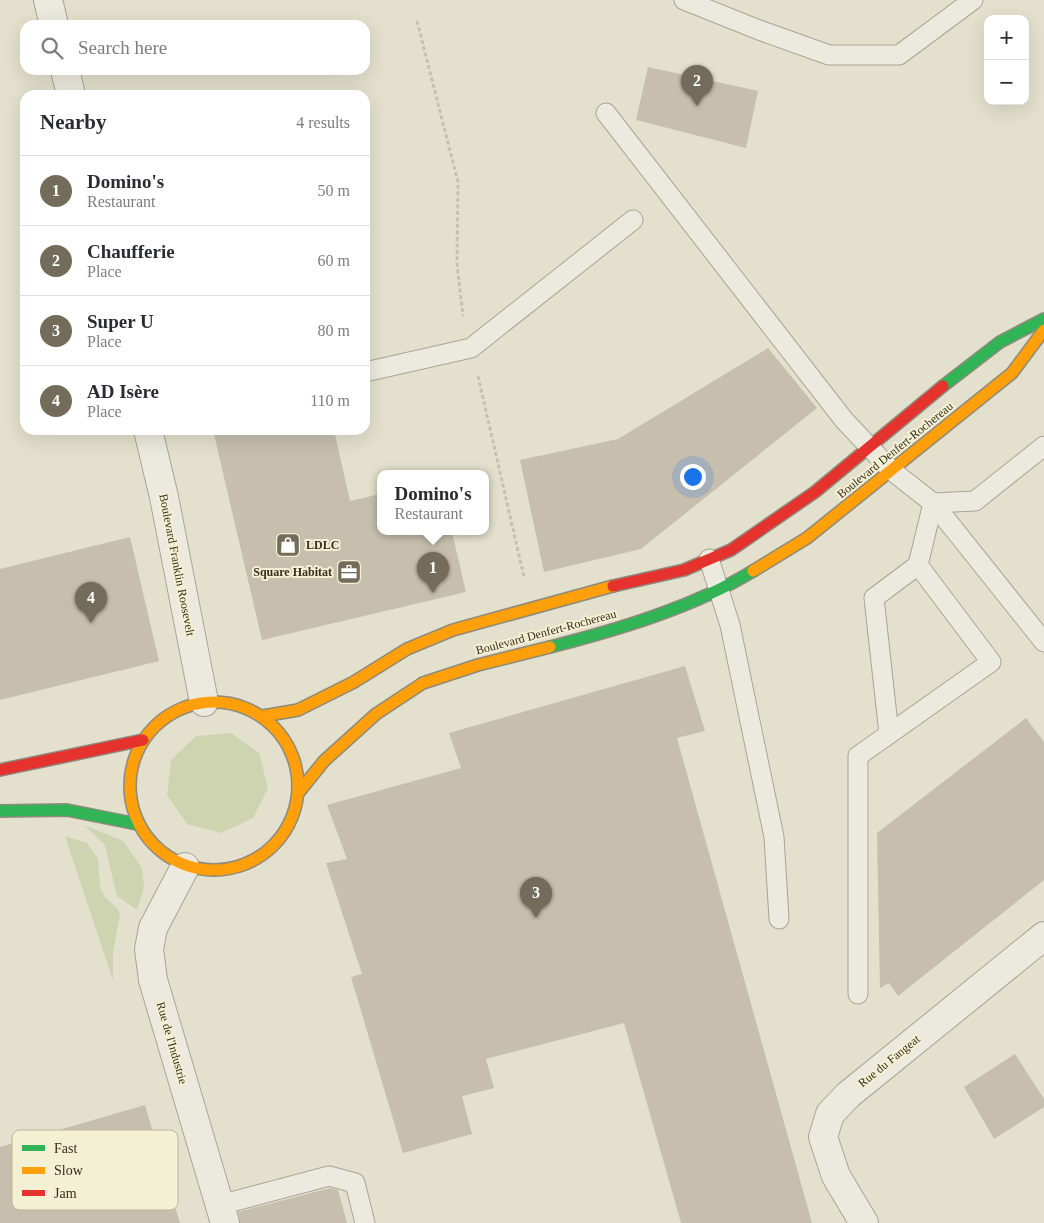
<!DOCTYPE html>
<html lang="en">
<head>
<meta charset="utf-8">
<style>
	body { margin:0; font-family:"Times New Roman",serif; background:#f7f7f7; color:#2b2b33 }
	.controls { position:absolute; right:15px; top:15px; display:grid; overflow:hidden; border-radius:10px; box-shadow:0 5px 20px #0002 }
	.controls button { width:45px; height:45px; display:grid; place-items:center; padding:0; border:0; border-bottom:1px solid #e1e1e2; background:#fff; color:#2b2b33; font:25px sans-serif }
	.you { position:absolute; left:692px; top:476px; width:18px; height:18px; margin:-12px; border:4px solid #fff; border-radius:50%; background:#1a73e8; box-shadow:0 0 0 8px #1a73e833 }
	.badge { display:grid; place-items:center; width:32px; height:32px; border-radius:50%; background:#736c5b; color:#fff; font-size:16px; font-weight:700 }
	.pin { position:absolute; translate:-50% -41px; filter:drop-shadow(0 1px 2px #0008) }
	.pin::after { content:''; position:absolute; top:26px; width:18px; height:15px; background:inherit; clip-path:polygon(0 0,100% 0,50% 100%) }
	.popup { position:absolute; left:377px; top:470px; width:112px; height:65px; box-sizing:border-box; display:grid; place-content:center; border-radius:10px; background:#fff; filter:drop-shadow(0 1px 4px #0005); font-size:16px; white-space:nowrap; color:#7c7c81 }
	.popup b { font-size:19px; color:#2b2b33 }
	.popup::after { content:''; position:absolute; left:50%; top:100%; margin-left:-10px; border:10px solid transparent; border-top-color:#fff }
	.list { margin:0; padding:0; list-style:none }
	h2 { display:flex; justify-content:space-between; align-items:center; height:65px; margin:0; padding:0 20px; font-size:21px }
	h2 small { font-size:16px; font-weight:400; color:#7c7c81 }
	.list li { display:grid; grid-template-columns:32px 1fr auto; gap:15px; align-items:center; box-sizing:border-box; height:70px; padding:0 20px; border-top:1px solid #e1e1e2 }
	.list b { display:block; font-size:19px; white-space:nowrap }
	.list p { margin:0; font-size:16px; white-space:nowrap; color:#7c7c81 }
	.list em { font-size:16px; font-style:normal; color:#7c7c81 }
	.icon { flex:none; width:28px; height:28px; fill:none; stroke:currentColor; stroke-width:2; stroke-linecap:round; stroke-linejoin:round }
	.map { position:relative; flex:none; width:1044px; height:1223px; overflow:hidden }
	.search { position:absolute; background:#fff; box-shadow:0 5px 20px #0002; left:20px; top:20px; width:350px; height:55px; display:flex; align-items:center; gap:12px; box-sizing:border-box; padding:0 18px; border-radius:15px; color:#7c7c81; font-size:19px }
	.panel { position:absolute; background:#fff; box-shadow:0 5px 20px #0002; left:20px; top:90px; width:350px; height:345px; border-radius:15px }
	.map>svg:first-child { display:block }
	.green { fill:#ced4b0 }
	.building { fill:#c7bfae }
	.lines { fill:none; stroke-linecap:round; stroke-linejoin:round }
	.lane-casing { stroke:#a9a596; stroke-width:21 }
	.street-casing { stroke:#a9a596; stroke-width:30 }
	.fast-casing { stroke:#8e8a7d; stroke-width:14 }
	.slow-casing { stroke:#8e8a7d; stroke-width:14 }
	.jam-casing { stroke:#8e8a7d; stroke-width:14 }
	.path { stroke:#c4c1b5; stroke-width:3; stroke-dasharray:4 2.5; stroke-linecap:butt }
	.lane { stroke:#ece9de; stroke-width:19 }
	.street { stroke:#ece9de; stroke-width:28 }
	.fast { stroke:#30b455; stroke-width:11 }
	.slow { stroke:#ff9f0a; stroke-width:11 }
	.jam { stroke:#e5322d; stroke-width:11 }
	.labels { text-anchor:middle; stroke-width:4; stroke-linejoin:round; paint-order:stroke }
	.street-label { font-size:12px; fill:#372e1e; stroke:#f4f0d3 }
	.poi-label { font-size:12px; font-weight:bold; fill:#372e1e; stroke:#f4f0d3; text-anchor:start }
	.key { fill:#f4f0d3; stroke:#bbb69d; stroke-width:1 }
	.key-label { font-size:14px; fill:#372e1e }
</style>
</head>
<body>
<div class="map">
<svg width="1044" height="1223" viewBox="0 0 1044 1223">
	<rect width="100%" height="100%" fill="#e3e0cd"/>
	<g class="green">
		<path d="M231,733L259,753L268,788L253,818L221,833L187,824L167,795L171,760L196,736Z"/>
		<path d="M84,825L123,841L142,868L144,887L137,910L117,896L105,845Z"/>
		<path d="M65,836L87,843L98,859L100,887L105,897L118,909L120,915L113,952V980Z"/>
	</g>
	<g class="building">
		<path d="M648,67L758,91L746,148L636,120Z"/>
		<path d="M768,348L817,408L641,549L544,572L520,460L618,439Z"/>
		<path d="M213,430H334L350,501L380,494V532H452L466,592L262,640Z"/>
		<path d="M130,537L159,661L0,700V569Z"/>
		<path d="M685,666L705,731L677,738L812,1223H681L624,1023L486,1059L494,1088L462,1096L472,1134L403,1153L351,977L362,974L326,863L347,859L327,805L461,768L449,733Z"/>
		<path d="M1026,718L1044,742V880L898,996L889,983L880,988L877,833Z"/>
		<path d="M1015,1054L1044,1099V1107L994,1139L964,1087Z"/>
		<path d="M145,1105L180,1223H0V1147Z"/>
		<path d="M330,1188L338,1190L347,1223H240L238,1212Z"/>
	</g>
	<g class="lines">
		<defs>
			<g id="lane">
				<path d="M684,0L759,30L829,55H899L973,0"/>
				<path d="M606,113L844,420L891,470L933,503L1044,642"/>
				<path d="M365,372L471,348L633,220"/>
				<path d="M933,503L975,501L1044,446"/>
				<path d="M709,559L730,625L774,837L779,919"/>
				<path d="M889,734L874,598L918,565"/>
				<path d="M858,994V756L991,662L918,565L933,503"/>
				<path d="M220,1205L329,1176L355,1183L365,1223"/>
			</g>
			<g id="street">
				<path d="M48,0L54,25"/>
				<path d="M65,70L71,95"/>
				<path d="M148,430L164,497L204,702"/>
				<path d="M185,867L153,928L149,949L153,980L225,1223"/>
				<path d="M864,1223L836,1176L823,1137L830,1114L848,1095L1044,936"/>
			</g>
			<g id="fast">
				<path d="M943,386L1000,342L1044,319"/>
				<path d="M550,647C617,630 694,607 753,571"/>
				<path d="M0,811L67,810L137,824"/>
			</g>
			<g id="slow">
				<path d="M753,571L807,538L1012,373L1044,330"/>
				<circle cx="214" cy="786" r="84"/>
				<path d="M263,716L298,710L354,682L407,649L453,630L613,586"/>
				<path d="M299,792L324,761L376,714L423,683L478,665L550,647"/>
			</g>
			<g id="jam">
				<path d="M613,586L684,570L731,550L815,492L943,386"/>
				<path d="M0,770L143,740"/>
			</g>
		</defs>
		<use href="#lane" class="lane-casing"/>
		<use href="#street" class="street-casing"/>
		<use href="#fast" class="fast-casing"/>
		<use href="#slow" class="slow-casing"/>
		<use href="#jam" class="jam-casing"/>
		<g class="path">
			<path d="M417,21L458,182L457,264L463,316"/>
			<path d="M478,376L524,577"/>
		</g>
		<use href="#lane" class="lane"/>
		<use href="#street" class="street"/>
		<use href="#fast" class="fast"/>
		<use href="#slow" class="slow"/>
		<use href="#jam" class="jam"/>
	</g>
	<defs>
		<symbol id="shop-square" viewBox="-11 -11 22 22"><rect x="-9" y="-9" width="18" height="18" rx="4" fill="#736c5b" stroke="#f4f0d3"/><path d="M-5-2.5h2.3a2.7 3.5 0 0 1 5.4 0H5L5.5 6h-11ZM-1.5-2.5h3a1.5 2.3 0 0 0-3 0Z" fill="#fff"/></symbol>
		<symbol id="office-square" viewBox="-11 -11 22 22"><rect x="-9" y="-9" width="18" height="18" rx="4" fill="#736c5b" stroke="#f4f0d3"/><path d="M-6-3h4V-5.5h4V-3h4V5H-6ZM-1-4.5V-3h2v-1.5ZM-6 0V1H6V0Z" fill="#fff"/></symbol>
	</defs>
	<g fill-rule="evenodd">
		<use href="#shop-square" x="274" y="531" width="28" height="28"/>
		<use href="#office-square" x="335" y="558" width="28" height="28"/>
	</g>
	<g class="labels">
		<g class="street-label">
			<text transform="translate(895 450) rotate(-39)" y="4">Boulevard Denfert-Rochereau</text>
			<text transform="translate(177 565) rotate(79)" y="4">Boulevard Franklin Roosevelt</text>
			<text transform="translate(546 632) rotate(-15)" y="4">Boulevard Denfert-Rochereau</text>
			<text transform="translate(172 1043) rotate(74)" y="4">Rue de l'Industrie</text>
			<text transform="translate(889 1061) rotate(-39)" y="4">Rue du Fangeat</text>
		</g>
		<g class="poi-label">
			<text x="306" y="549">LDLC</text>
			<text x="332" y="576" text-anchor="end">Square Habitat</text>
		</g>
	</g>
	<rect x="12" y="1130" width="166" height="80" rx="8" class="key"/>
	<rect x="22" y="1145" width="23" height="6" fill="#30b455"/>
	<rect x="22" y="1167" width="23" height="7" fill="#ff9f0a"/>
	<rect x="22" y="1190" width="23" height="6" fill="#e5322d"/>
	<g class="key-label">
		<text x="54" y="1153">Fast</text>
		<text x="54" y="1175">Slow</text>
		<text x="54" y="1198">Jam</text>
	</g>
</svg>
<div class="controls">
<button>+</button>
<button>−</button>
</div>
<div class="you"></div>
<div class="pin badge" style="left:433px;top:593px">1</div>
<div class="popup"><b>Domino's</b>Restaurant</div>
<div class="pin badge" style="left:697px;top:106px">2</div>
<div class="pin badge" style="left:536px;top:918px">3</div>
<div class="pin badge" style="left:91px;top:623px">4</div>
<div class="search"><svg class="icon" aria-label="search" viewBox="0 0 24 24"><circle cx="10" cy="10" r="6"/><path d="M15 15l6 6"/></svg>Search here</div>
<section class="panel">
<h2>Nearby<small>4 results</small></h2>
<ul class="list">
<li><span class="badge">1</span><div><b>Domino's</b><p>Restaurant</p></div><em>50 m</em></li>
<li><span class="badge">2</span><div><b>Chaufferie</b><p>Place</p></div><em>60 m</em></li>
<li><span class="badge">3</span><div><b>Super U</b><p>Place</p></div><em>80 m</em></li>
<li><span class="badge">4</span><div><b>AD Isère</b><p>Place</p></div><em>110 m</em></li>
</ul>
</section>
</div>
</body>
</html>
